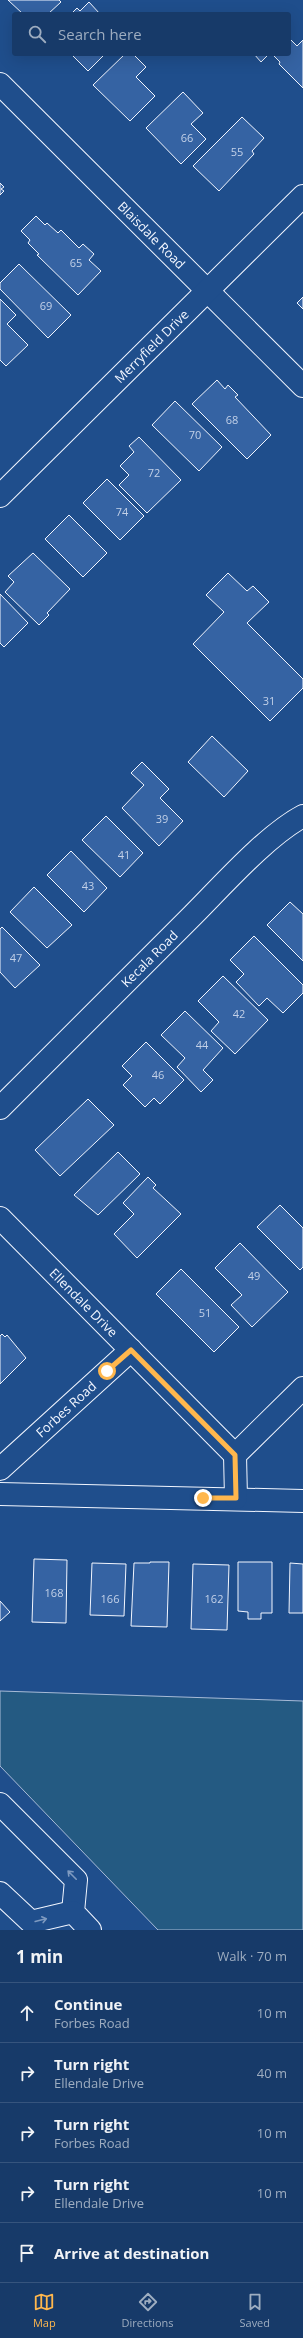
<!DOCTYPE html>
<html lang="en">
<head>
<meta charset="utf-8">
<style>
	body { margin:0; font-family:"Open Sans",sans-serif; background:#244571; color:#f1f3f6 }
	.stop { position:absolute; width:12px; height:12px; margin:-9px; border:3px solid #ffb74d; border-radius:50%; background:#fff }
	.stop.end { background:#ffb74d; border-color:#fff; box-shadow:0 1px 4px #0008 }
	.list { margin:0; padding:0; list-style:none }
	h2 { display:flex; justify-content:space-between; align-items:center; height:52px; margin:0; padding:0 16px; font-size:17px }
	h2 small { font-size:13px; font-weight:400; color:#9eadc0 }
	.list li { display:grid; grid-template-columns:26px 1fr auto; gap:12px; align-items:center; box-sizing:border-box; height:60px; padding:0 16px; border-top:1px solid #36547d }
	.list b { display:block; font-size:15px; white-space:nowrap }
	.list p { margin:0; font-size:13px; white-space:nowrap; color:#9eadc0 }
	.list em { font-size:13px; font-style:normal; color:#9eadc0 }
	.icon { flex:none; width:22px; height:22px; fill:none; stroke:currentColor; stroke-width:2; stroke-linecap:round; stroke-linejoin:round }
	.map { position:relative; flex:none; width:303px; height:1930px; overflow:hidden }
	.search { position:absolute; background:#173a69; box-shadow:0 4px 16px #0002; left:12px; right:12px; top:12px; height:44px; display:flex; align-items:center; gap:10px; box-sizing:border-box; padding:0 14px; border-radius:4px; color:#9eadc0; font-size:15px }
	.sheet { height:352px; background:#173a69 }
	nav { display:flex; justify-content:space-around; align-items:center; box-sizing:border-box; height:56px; border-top:1px solid #36547d; background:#173a69; font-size:11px; color:#9eadc0 }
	nav a { display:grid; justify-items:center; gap:2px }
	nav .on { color:#ffb74d }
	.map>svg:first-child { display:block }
	.green { fill:#245a82; stroke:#a8bbd7 }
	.building { fill:#3563a3; stroke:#f2f6ff }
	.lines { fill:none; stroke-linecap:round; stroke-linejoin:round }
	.minor-casing { stroke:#f2f6ff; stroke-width:24 }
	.secondary-casing { stroke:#f2f6ff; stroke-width:24 }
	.minor { stroke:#1f4e8c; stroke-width:22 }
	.secondary { stroke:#1f4e8c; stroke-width:22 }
	.oneway { stroke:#7e9ac0 }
	.route { stroke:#ffb74d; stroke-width:5 }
	.labels { text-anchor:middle; stroke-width:3; stroke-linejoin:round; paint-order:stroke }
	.number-label { font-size:11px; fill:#c3d1e8 }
	.street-label { font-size:13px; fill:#f2f6ff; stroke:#1f4e8c }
</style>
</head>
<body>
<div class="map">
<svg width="303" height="1930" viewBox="0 0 303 1930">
	<rect width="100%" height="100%" fill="#1f4e8c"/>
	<path class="green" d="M0,1691L303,1701V1930H158L0,1766Z"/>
	<g class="building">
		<path d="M8,0H59L61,2L48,14H23Z"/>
		<path d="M89,2L100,14H71L77,8L80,11Z"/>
		<path d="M289,38L297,46L303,40V88L279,64L280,62L272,54H289Z"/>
		<path d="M71,54H105L88,71Z"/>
		<path d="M125,54H133L146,67L136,77L155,96L130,121L93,85Z"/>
		<path d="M254,54H269L261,62Z"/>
		<path d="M183,92L203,113L191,124L206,139L181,164L146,128Z"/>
		<path d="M242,117L264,138L252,151L254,154L219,191L193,166Z"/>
		<path d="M0,183L4,187L1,189L4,191L0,195Z"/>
		<path d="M36,216L45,225L47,223L58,233L61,230L79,248L83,244L94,254L89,260L101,271L78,295L37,255L39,254L28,243L30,240L21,231Z"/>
		<path d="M19,264L71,315L48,338L0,289V283Z"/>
		<path d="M303,297V309L297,303Z"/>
		<path d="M0,299L16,315L7,324L28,345L6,366L0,360Z"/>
		<path d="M217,380L225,389L228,385L238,395L235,397L271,435L247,459L192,404Z"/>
		<path d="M175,401L222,447L199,471L152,425Z"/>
		<path d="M139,437L181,480L147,513L119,485L129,475L120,466L134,452L129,446Z"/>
		<path d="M107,479L144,516L120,540L83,503Z"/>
		<path d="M69,515L107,553L83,577L45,539Z"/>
		<path d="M33,553L70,589L47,613L49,615L39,625L5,592L14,582L8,576Z"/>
		<path d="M228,573L247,591L253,586L269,602L247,623L303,679V688L270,721L193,644L224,612L206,595Z"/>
		<path d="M0,594L28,623L4,647L0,643Z"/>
		<path d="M212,736L248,771L224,797L188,762Z"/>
		<path d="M142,762L169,789L160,798L183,821L159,846L122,808L144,785L131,773Z"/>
		<path d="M106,816L143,853L120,877L82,840Z"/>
		<path d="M71,851L107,888L84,912L47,875Z"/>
		<path d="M34,887L72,925L47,948L10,912Z"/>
		<path d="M290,902L303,914V961L267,925Z"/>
		<path d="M2,927L40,965L15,988L0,972V929Z"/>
		<path d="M254,936L303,985V993L283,1013L267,998L259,1006L236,982L244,974L230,960Z"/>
		<path d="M223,976L268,1020L235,1054L211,1031L219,1022L198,1001Z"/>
		<path d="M185,1011L223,1048L203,1070L213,1080L201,1092L177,1067L185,1058L161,1035Z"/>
		<path d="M146,1042L184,1080L160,1104L154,1098L145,1107L123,1085L132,1076L122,1066Z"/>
		<path d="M88,1099L114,1125L60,1176L35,1150Z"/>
		<path d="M118,1152L140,1174L98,1215L74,1195Z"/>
		<path d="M148,1177L156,1185L153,1188L181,1214L137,1258L114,1234L134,1214L123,1203Z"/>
		<path d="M280,1205L303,1228V1267L300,1270L257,1227Z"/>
		<path d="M240,1243L288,1292L252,1327L231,1305L242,1295L215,1268Z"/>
		<path d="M181,1269L239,1327L214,1352L156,1294Z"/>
		<path d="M2,1334L5,1337L7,1335L26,1358L0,1384V1336Z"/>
		<path d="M34,1559L67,1560L66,1623L32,1622Z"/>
		<path d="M150,1562H169L167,1627L131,1626L134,1563H150Z"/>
		<path d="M238,1562H272V1613H261V1619H248V1612L238,1611Z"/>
		<path d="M92,1563L126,1564L124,1616L90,1615Z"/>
		<path d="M290,1563L303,1564V1613H289Z"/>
		<path d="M193,1564L229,1565L227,1630L191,1629Z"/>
		<path d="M0,1601L10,1612L0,1621Z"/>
	</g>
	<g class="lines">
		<defs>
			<g id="minor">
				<path id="s1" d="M0,84L303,386"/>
				<path id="s2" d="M0,496L303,196"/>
				<path id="s3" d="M0,1108C64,1044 129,979 193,915C222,886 267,835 303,816"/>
				<path id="s4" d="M0,1218L235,1455"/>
				<path id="s5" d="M0,1469L131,1350"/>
				<path d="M0,1494L303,1501"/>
				<path d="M236,1498L235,1455L303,1388"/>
			</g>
			<g id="secondary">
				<path d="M0,1804L76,1880L73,1912L90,1930"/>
				<path d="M0,1893L31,1922L73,1912"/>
			</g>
		</defs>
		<use href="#minor" class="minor-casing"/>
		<use href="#secondary" class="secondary-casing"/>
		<use href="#minor" class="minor"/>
		<use href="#secondary" class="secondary"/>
	</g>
	<defs><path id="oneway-shaft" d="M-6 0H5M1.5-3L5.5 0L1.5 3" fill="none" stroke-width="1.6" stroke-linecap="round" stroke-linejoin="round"/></defs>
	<g class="oneway">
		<use href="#oneway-shaft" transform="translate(72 1875) rotate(-135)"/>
		<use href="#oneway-shaft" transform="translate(41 1920) rotate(-14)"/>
	</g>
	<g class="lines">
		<path class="route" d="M107,1371L131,1350L235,1455L236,1498H203"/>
	</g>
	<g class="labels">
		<g class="number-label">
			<text x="187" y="142">66</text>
			<text x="237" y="156">55</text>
			<text x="76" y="267">65</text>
			<text x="46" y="310">69</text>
			<text x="232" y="424">68</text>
			<text x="195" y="439">70</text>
			<text x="154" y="477">72</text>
			<text x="122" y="516">74</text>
			<text x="269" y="705">31</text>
			<text x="162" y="823">39</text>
			<text x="124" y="859">41</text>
			<text x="88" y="890">43</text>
			<text x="16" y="962">47</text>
			<text x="239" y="1018">42</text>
			<text x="202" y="1049">44</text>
			<text x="158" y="1079">46</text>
			<text x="254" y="1280">49</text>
			<text x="205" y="1317">51</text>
			<text x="54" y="1597">168</text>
			<text x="110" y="1603">166</text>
			<text x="214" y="1603">162</text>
		</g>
		<g class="street-label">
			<text dy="5" stroke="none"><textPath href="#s1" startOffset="214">Blaisdale Road</textPath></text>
			<text dy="5" stroke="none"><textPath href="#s2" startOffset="213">Merryfield Drive</textPath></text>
			<text dy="5" stroke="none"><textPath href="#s3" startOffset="211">Kecala Road</textPath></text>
			<text dy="5" stroke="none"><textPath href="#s4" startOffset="119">Ellendale Drive</textPath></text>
			<text dy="5" stroke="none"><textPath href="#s5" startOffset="89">Forbes Road</textPath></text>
		</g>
	</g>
</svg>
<div class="stop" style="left:107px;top:1371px"></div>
<div class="stop end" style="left:203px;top:1498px"></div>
<div class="search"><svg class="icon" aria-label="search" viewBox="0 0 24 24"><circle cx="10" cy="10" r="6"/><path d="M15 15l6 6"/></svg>Search here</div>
</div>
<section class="sheet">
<h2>1 min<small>Walk · 70 m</small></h2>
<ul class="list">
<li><svg class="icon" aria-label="ahead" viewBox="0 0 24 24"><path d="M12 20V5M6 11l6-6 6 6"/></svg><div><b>Continue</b><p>Forbes Road</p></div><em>10 m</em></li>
<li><svg class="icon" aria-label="right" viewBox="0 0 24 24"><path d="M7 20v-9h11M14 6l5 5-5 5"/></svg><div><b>Turn right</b><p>Ellendale Drive</p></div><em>40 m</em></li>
<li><svg class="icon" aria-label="right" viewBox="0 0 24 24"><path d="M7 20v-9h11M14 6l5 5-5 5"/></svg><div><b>Turn right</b><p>Forbes Road</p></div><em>10 m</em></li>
<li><svg class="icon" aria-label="right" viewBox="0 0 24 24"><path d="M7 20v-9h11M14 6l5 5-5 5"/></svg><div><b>Turn right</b><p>Ellendale Drive</p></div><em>10 m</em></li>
<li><svg class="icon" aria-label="arrive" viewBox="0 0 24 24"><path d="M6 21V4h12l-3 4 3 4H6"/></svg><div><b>Arrive at destination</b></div></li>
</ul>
</section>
<nav>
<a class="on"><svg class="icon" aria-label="map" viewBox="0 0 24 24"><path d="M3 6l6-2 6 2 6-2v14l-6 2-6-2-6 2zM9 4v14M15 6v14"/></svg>Map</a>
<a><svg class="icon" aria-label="directions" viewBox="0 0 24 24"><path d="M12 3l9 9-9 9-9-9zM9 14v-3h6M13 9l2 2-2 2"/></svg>Directions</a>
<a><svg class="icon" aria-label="saved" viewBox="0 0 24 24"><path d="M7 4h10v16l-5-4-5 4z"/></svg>Saved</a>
</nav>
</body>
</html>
